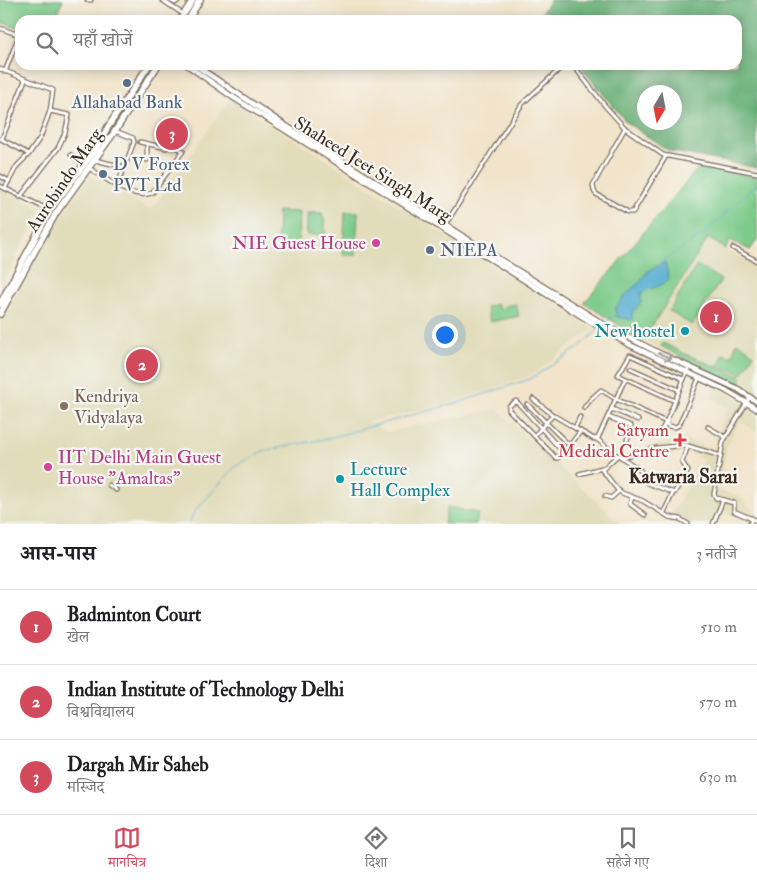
<!DOCTYPE html>
<html lang="hi">
<head>
<meta charset="utf-8">
<style>
	body { margin:0; font-family:"IM FELL Double Pica","Noto Serif Devanagari",serif; background:#f6f6f6; color:#202124 }
	.compass { position:absolute; left:637px; top:85px; width:45px; height:45px; border-radius:50%; background:#fff; box-shadow:0 2px 12px #0003; rotate:190deg }
	.you { position:absolute; left:444px; top:334px; width:18px; height:18px; margin:-12px; border:4px solid #fff; border-radius:50%; background:#1a73e8; box-shadow:0 0 0 8px #1a73e833 }
	.badge { display:grid; place-items:center; width:32px; height:32px; border-radius:50%; background:#d1495b; color:#fff; font-size:16px; font-weight:700 }
	.pin { position:absolute; translate:-50% -50%; border:2px solid #fff; box-shadow:0 1px 5px #0006 }
	.list { margin:0; padding:0; list-style:none }
	h2 { display:flex; justify-content:space-between; align-items:center; height:65px; margin:0; padding:0 20px; font-size:21px }
	h2 small { font-size:16px; font-weight:400; color:#757577 }
	.list li { display:grid; grid-template-columns:32px 1fr auto; gap:15px; align-items:center; box-sizing:border-box; height:75px; padding:0 20px; border-top:1px solid #e0e0e0 }
	.list b { display:block; font-size:19px; white-space:nowrap }
	.list p { margin:0; font-size:16px; white-space:nowrap; color:#757577 }
	.list em { font-size:16px; font-style:normal; color:#757577 }
	.icon { flex:none; width:28px; height:28px; fill:none; stroke:currentColor; stroke-width:2; stroke-linecap:round; stroke-linejoin:round }
	.map { position:relative; flex:none; width:757px; height:524px; overflow:hidden }
	.search { position:absolute; background:#fff; box-shadow:0 2px 12px #0003; left:15px; right:15px; top:15px; height:55px; display:flex; align-items:center; gap:12px; box-sizing:border-box; padding:0 18px; border-radius:15px; color:#757577; font-size:19px }
	.sheet { height:290px; background:#fff }
	nav { display:flex; justify-content:space-around; align-items:center; box-sizing:border-box; height:70px; border-top:1px solid #e0e0e0; background:#fff; font-size:14px; color:#757577 }
	nav a { display:grid; justify-items:center; gap:2px }
	nav .on { color:#d1495b }
	.map>svg:first-child { display:block }
	.built { fill:#e1dcba }
	.green { fill:#7dcb8a; stroke:#5c7a54 }
	.forest { fill:#66af76; stroke:#506c4a; fill-rule:evenodd }
	.water { fill:#54add1; stroke:#486c78 }
	.lines { fill:none; stroke-linecap:round; stroke-linejoin:round }
	.stream { stroke:#54add1; stroke-width:1 }
	.street-casing { stroke:#7b6b5b; stroke-width:5.5 }
	.secondary-casing { stroke:#7b6b5b; stroke-width:7 }
	.highway-casing { stroke:#7b6b5b; stroke-width:8 }
	.street { stroke:#fff; stroke-width:3 }
	.secondary { stroke:#fff; stroke-width:4.5 }
	.highway { stroke:#fff; stroke-width:5.5 }
	.oneway { stroke:#a79f9a }
	.service-dot { fill:#5c6f8a; stroke:#f6f6f2; stroke-width:2 }
	.hotel-dot { fill:#d1479c; stroke:#f6f6f2; stroke-width:2 }
	.culture-dot { fill:#0f9aa8; stroke:#f6f6f2; stroke-width:2 }
	.education-dot { fill:#8d6e63; stroke:#f6f6f2; stroke-width:2 }
	.health-dot { fill:#e0444e; stroke:#f6f6f2; stroke-width:2 }
	.labels { text-anchor:middle; stroke-width:4.5; stroke-linejoin:round; paint-order:stroke }
	.service-label { font-size:18px; fill:#4e5e75; stroke:#f6f6f2; text-anchor:start }
	.street-label { font-size:18px; fill:#3b2a1e; stroke:#f6f6f2 }
	.hotel-label { font-size:18px; fill:#b23c85; stroke:#f6f6f2; text-anchor:end }
	.culture-label { font-size:18px; fill:#0d838f; stroke:#f6f6f2; text-anchor:end }
	.education-label { font-size:18px; fill:#785e54; stroke:#f6f6f2; text-anchor:start }
	.health-label { font-size:18px; fill:#be3a42; stroke:#f6f6f2; text-anchor:end }
	.neighbourhood-label { font-size:19px; font-weight:bold; fill:#3b2a1e; stroke:#f6f6f2 }
</style>
</head>
<body>
<div class="map">
<svg width="757" height="524" viewBox="0 0 757 524">
	<rect width="100%" height="100%" fill="#f6f6f2"/>
	<filter id="ink" filterUnits="userSpaceOnUse"><feTurbulence type="fractalNoise" baseFrequency=".02" numOctaves="2"/><feDisplacementMap in="SourceGraphic" scale="10" xChannelSelector="R" yChannelSelector="G"/><feConvolveMatrix kernelMatrix="1 2 1 2 8 2 1 2 1" color-interpolation-filters="sRGB"/></filter>
	<filter id="wash" filterUnits="userSpaceOnUse"><feTurbulence type="fractalNoise" baseFrequency=".0096" numOctaves="4" result="noise"/><feDisplacementMap in="SourceGraphic" scale="20" xChannelSelector="R" yChannelSelector="G"/><feGaussianBlur stdDeviation="1.12" result="paint"/><feColorMatrix in="noise" values="0 0 0 0 0 0 0 0 0 0 0 0 0 0 0 0 0 1.4 0 .05"/><feComposite in="paint" operator="in"/></filter>
	<g filter="url(#wash)">
		<rect width="100%" height="100%" fill="#f1e4cb"/>
		<g class="built">
			<path d="M230,99L593,329L531,375L449,403L368,422L387,432L497,409L621,524H0V321L62,215L89,175L151,210Z"/>
			<path d="M0,188L41,209L0,290Z"/>
			<path d="M708,238L757,267V402L724,381L643,340Z"/>
			<path d="M716,387L748,405L757,412V432L740,421L727,446L719,491L738,495L753,511L757,512V518L755,523L726,513V508L717,524H675L668,520L704,459L689,452L638,459L634,450L685,439L715,450V440L728,408L711,398Z"/>
		</g>
		<g class="green">
			<path d="M0,0H63L54,20H20V29L0,22Z"/>
			<path d="M699,167L757,177V240L750,250L730,240L726,249L708,238L643,340L584,303Z"/>
			<path d="M278,211L299,212L298,245H277Z"/>
			<path d="M345,212H358L356,255H343Z"/>
			<path d="M307,213H322L325,222V235H307Z"/>
			<path d="M697,265L721,280L692,325L669,311Z"/>
			<path d="M497,304L500,310L505,306L516,304L519,316L490,322L486,307Z"/>
			<path d="M737,342L754,354L742,374L718,365L724,354L732,357Z"/>
			<path d="M663,343L685,354L742,377L738,388L661,346Z"/>
			<path d="M447,507L478,513L476,524H444Z"/>
		</g>
		<path class="forest" d="M550,0H757V168L669,151L627,123L579,65H737V20H544L540,15ZM644,92H674V122H644Z"/>
		<path class="water" d="M665,262L669,279C661,287 651,288 641,293V303L632,312V320L617,317L615,309L625,295L641,281L647,272Z"/>
		<g class="lines">
			<g class="stream">
				<path d="M660,264L666,259L705,233L757,183"/>
				<path d="M606,323L616,314"/>
				<path d="M189,524L194,512L236,466L263,451L325,439L457,403L530,379L578,348L599,329"/>
			</g>
		</g>
	</g>
	<g filter="url(#ink)">
		<g class="lines">
			<defs>
				<g id="street">
					<path d="M87,0H91"/>
					<path d="M162,0L183,14"/>
					<path d="M169,0L175,3L179,0"/>
					<path d="M0,28L19,35"/>
					<path d="M573,65L606,107L625,128L663,155L757,173"/>
					<path d="M0,69L53,90L50,111L40,138L29,154L17,166L5,188"/>
					<path d="M5,72L19,35"/>
					<path d="M625,128L593,185L594,191L596,194L628,212H633L666,156"/>
					<path d="M115,131L133,138L134,142L121,176"/>
					<path d="M1,139L29,154"/>
					<path d="M2,139L25,80"/>
					<path d="M71,155L84,164"/>
					<path d="M95,160L124,167"/>
					<path d="M147,160V144"/>
					<path d="M89,168C107,179 131,200 152,193L183,151L171,143L166,148L140,142"/>
					<path d="M0,176L9,181"/>
					<path d="M0,186L51,211"/>
					<path d="M20,197L58,148L65,133L69,115L50,111"/>
					<path d="M445,225L522,104L564,65"/>
					<path d="M733,248L757,261"/>
					<path d="M630,368L679,390"/>
					<path d="M750,397L723,442L714,494L716,498L734,503V511L736,512L757,521"/>
					<path d="M533,399L553,415L575,428"/>
					<path d="M675,401L618,375L630,355L683,379"/>
					<path d="M527,404L570,446"/>
					<path d="M584,408L591,399L601,390L616,399L666,422L689,367"/>
					<path d="M612,409L638,420"/>
					<path d="M580,417L575,428L594,439L598,438L625,379"/>
					<path d="M608,417L631,426L627,440"/>
					<path d="M708,427L725,437"/>
					<path d="M662,429L666,422L668,426L675,427L679,425L699,378"/>
					<path d="M534,436L553,415"/>
					<path d="M597,439L617,456"/>
					<path d="M688,446L721,456"/>
					<path d="M564,453L516,401L509,406V410L556,458H558L564,453L580,432"/>
					<path d="M621,457L657,448L685,445L688,446L682,462L688,471L674,493L647,483L640,470L618,455L602,470L617,489L622,493L643,501L669,517L680,519L688,524"/>
					<path d="M579,474L602,468"/>
					<path d="M109,485L116,490"/>
					<path d="M605,496L611,498L619,491"/>
					<path d="M632,497L630,504L645,515"/>
					<path d="M664,512L673,493"/>
					<path d="M713,524L723,500"/>
					<path d="M750,524L752,518"/>
				</g>
				<g id="secondary">
					<path d="M187,65L231,96L588,320L628,344L725,390L757,409"/>
					<path d="M195,65L286,126L608,327L661,354L738,389L757,402"/>
				</g>
				<g id="highway">
					<path d="M180,20L193,0"/>
					<path d="M188,20L200,0"/>
					<path d="M0,304L50,210L97,147L108,127L149,65"/>
					<path d="M0,314L56,213L113,134L158,65"/>
				</g>
			</defs>
			<use href="#street" class="street-casing"/>
			<use href="#secondary" class="secondary-casing"/>
			<use href="#highway" class="highway-casing"/>
			<use href="#street" class="street"/>
			<use href="#secondary" class="secondary"/>
			<use href="#highway" class="highway"/>
		</g>
		<defs><path id="oneway-shaft" d="M-6 0H5M1.5-3L5.5 0L1.5 3" fill="none" stroke-width="1.6" stroke-linecap="round" stroke-linejoin="round" transform="scale(1.25)"/></defs>
		<use class="oneway" href="#oneway-shaft" transform="translate(665 356) rotate(24)"/>
	</g>
	<g class="service-dot">
		<circle cx="127" cy="83" r="5"/>
		<circle cx="103" cy="174" r="5"/>
		<circle cx="430" cy="250" r="5"/>
	</g>
	<g class="hotel-dot">
		<circle cx="376" cy="243" r="5"/>
		<circle cx="48" cy="467" r="5"/>
	</g>
	<g class="culture-dot">
		<circle cx="685" cy="331" r="5"/>
		<circle cx="340" cy="479" r="5"/>
	</g>
	<circle class="education-dot" cx="64" cy="406" r="5"/>
	<path class="health-dot" d="M677.5 432.5h5v5h5v5h-5v5h-5v-5h-5v-5h5z"/>
	<g class="labels">
		<g class="service-label">
			<text x="127" y="108" text-anchor="middle">Allahabad Bank</text>
			<text x="113" y="170">D V Forex<tspan x="113" dy="21">PVT Ltd</tspan></text>
			<text x="440" y="256">NIEPA</text>
		</g>
		<g class="street-label">
			<text transform="translate(373 169) rotate(32)" y="6">Shaheed Jeet Singh Marg</text>
			<text transform="translate(64 180) rotate(-56)" y="6">Aurobindo Marg</text>
		</g>
		<g class="hotel-label">
			<text x="366" y="249">NIE Guest House</text>
			<text x="58" y="463" text-anchor="start">IIT Delhi Main Guest<tspan x="58" dy="21">House "Amaltas"</tspan></text>
		</g>
		<g class="culture-label">
			<text x="675" y="337">New hostel</text>
			<text x="350" y="475" text-anchor="start">Lecture<tspan x="350" dy="21">Hall Complex</tspan></text>
		</g>
		<g class="education-label">
			<text x="74" y="402">Kendriya<tspan x="74" dy="21">Vidyalaya</tspan></text>
		</g>
		<g class="health-label">
			<text x="669" y="436">Satyam<tspan x="669" dy="21">Medical Centre</tspan></text>
		</g>
		<g class="neighbourhood-label">
			<text x="683" y="483">Katwaria Sarai</text>
		</g>
	</g>
</svg>
<svg class="compass" viewBox="-18 -18 36 36"><path d="M0-13l5 13h-10z" fill="#e53935"/><path d="M0 13l5-13h-10z" fill="#757577"/></svg>
<div class="you"></div>
<div class="pin badge" style="left:716px;top:317px">1</div>
<div class="pin badge" style="left:142px;top:365px">2</div>
<div class="pin badge" style="left:172px;top:134px">3</div>
<div class="search"><svg class="icon" aria-label="search" viewBox="0 0 24 24"><circle cx="10" cy="10" r="6"/><path d="M15 15l6 6"/></svg>यहाँ खोजें</div>
</div>
<section class="sheet">
<h2>आस-पास<small>3 नतीजे</small></h2>
<ul class="list">
<li><span class="badge">1</span><div><b>Badminton Court</b><p>खेल</p></div><em>510 m</em></li>
<li><span class="badge">2</span><div><b>Indian Institute of Technology Delhi</b><p>विश्वविद्यालय</p></div><em>570 m</em></li>
<li><span class="badge">3</span><div><b>Dargah Mir Saheb</b><p>मस्जिद</p></div><em>630 m</em></li>
</ul>
</section>
<nav>
<a class="on"><svg class="icon" aria-label="map" viewBox="0 0 24 24"><path d="M3 6l6-2 6 2 6-2v14l-6 2-6-2-6 2zM9 4v14M15 6v14"/></svg>मानचित्र</a>
<a><svg class="icon" aria-label="directions" viewBox="0 0 24 24"><path d="M12 3l9 9-9 9-9-9zM9 14v-3h6M13 9l2 2-2 2"/></svg>दिशा</a>
<a><svg class="icon" aria-label="saved" viewBox="0 0 24 24"><path d="M7 4h10v16l-5-4-5 4z"/></svg>सहेजे गए</a>
</nav>
</body>
</html>
